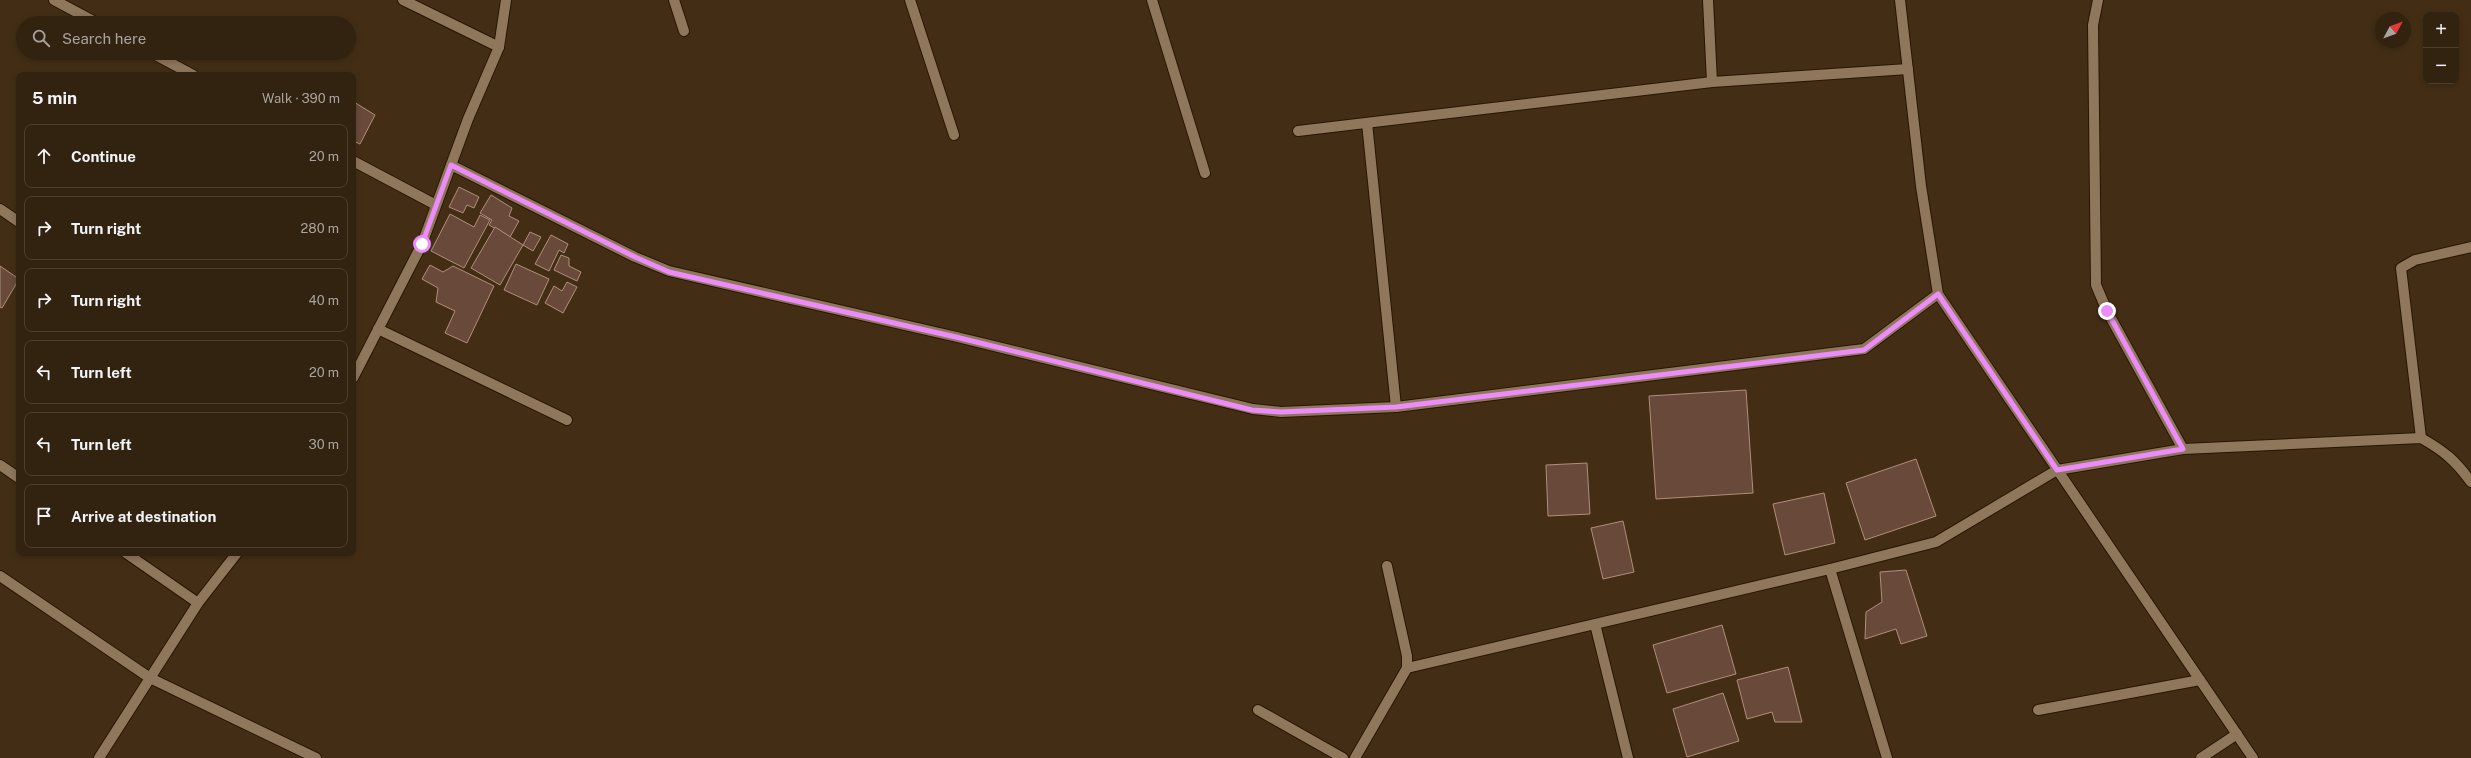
<!DOCTYPE html>
<html lang="en">
<head>
<meta charset="utf-8">
<style>
	body { margin:0; font-family:"Public Sans",sans-serif; background:#3d2f1e; color:#f1f3f6 }
	.controls { position:absolute; right:12px; top:12px; display:grid; overflow:hidden; border-radius:8px; box-shadow:0 2px 6px #0003 }
	.controls button { width:36px; height:36px; display:grid; place-items:center; padding:0; border:0; border-bottom:1px solid #4d3f30; background:#322210; color:#f1f3f6; font:20px sans-serif }
	.compass { position:absolute; left:2375px; top:12px; width:36px; height:36px; border-radius:50%; background:#322210; box-shadow:0 2px 6px #0003; rotate:49deg }
	.stop { position:absolute; width:12px; height:12px; margin:-9px; border:3px solid #ec8cfa; border-radius:50%; background:#fff }
	.stop.end { background:#ec8cfa; border-color:#fff; box-shadow:0 1px 4px #0008 }
	.list { margin:0; padding:0; list-style:none }
	h2 { display:flex; justify-content:space-between; align-items:center; height:52px; margin:0; padding:0 16px; font-size:17px }
	h2 small { font-size:13px; font-weight:400; color:#a8a49f }
	.list li { display:grid; grid-template-columns:26px 1fr auto; gap:12px; align-items:center; box-sizing:border-box; height:64px; margin:0 8px 8px; padding:0 8px; border:1px solid #4d3f30; border-radius:8px }
	.list b { display:block; font-size:15px; white-space:nowrap }
	.list em { font-size:13px; font-style:normal; color:#a8a49f }
	.icon { flex:none; width:22px; height:22px; fill:none; stroke:currentColor; stroke-width:2; stroke-linecap:round; stroke-linejoin:round }
	.map { position:relative; flex:none; width:2471px; height:758px; overflow:hidden }
	.search { position:absolute; background:#322210; box-shadow:0 2px 6px #0003; left:16px; top:16px; width:340px; height:44px; display:flex; align-items:center; gap:10px; box-sizing:border-box; padding:0 14px; border-radius:22px; color:#a8a49f; font-size:15px }
	.panel { position:absolute; background:#322210; box-shadow:0 2px 6px #0003; left:16px; top:72px; width:340px; height:484px; border-radius:8px }
	.map>svg:first-child { display:block }
	.building { fill:#694a3a; stroke:#b08e7c }
	.lines { fill:none; stroke-linecap:round; stroke-linejoin:round }
	.minor-casing { stroke:#291600; stroke-width:12 }
	.minor { stroke:#8f775c; stroke-width:10 }
	.route { stroke:#ec8cfa; stroke-width:5 }
</style>
</head>
<body>
<div class="map">
<svg width="2471" height="758" viewBox="0 0 2471 758">
	<rect width="100%" height="100%" fill="#432e15"/>
	<g class="building">
		<path d="M354,102L375,115L360,144L353,141Z"/>
		<path d="M459,187L479,197L474,208L467,205L463,213L449,207Z"/>
		<path d="M491,195L512,208L509,216L519,221L510,237L489,225L492,220L480,213Z"/>
		<path d="M450,214L474,227L480,215L490,220L464,268L431,251Z"/>
		<path d="M495,227L523,245L500,285L471,268Z"/>
		<path d="M530,232L541,237L533,251L523,245Z"/>
		<path d="M551,235L568,244L564,253L559,250L549,271L535,264Z"/>
		<path d="M561,255L569,258V266L581,272L577,281L554,270Z"/>
		<path d="M516,264L549,279L537,305L504,290Z"/>
		<path d="M430,265L443,272L453,266L494,286L467,343L445,333L455,311L436,302L438,288L422,279Z"/>
		<path d="M0,266L19,279L2,308L0,307Z"/>
		<path d="M567,282L577,287L563,313L545,303L554,286L562,291Z"/>
		<path d="M1746,390L1753,493L1656,499L1649,396Z"/>
		<path d="M1916,459L1936,516L1865,540L1846,483Z"/>
		<path d="M1587,463L1590,514L1548,516L1546,465Z"/>
		<path d="M1824,493L1835,543L1785,555L1773,504Z"/>
		<path d="M1623,521L1634,572L1603,579L1591,528Z"/>
		<path d="M1906,570L1927,636L1901,644L1896,629L1865,639L1866,612L1882,602L1880,572Z"/>
		<path d="M1722,625L1736,674L1667,693L1653,645Z"/>
		<path d="M1788,667L1802,722H1775L1772,712L1747,719L1737,680Z"/>
		<path d="M1723,693L1739,741L1687,757L1673,709Z"/>
	</g>
	<g class="lines">
		<defs>
			<g id="minor">
				<path d="M54,0L97,23"/>
				<path d="M403,0L499,47"/>
				<path d="M674,0L684,31"/>
				<path d="M910,0L954,135"/>
				<path d="M1152,0L1205,173"/>
				<path d="M1708,0L1712,82"/>
				<path d="M1900,0L1921,186L1938,294L2253,758"/>
				<path d="M2098,0L2093,25L2096,285L2107,311L2183,449"/>
				<path d="M152,53L193,75"/>
				<path d="M1367,123L1396,407"/>
				<path d="M1298,131L1712,82L1908,69"/>
				<path d="M353,161L436,205"/>
				<path d="M451,165L635,257L669,271L957,337L1253,409L1281,412L1396,407L1864,349L1938,294"/>
				<path d="M0,209L19,222"/>
				<path d="M378,329L567,420"/>
				<path d="M353,378L422,244L468,119L499,47L506,0"/>
				<path d="M2421,438L2401,268L2415,260L2471,247"/>
				<path d="M0,465L19,478"/>
				<path d="M126,553L198,603"/>
				<path d="M1830,569L1887,758"/>
				<path d="M0,576L150,678L316,758"/>
				<path d="M1595,624L1628,758"/>
				<path d="M1407,668L1830,569L1936,542L2057,470L2183,449L2421,438C2444,451 2455,460 2471,482"/>
				<path d="M1258,710L1343,758"/>
				<path d="M2038,710L2200,680"/>
				<path d="M99,758L198,603L237,553"/>
				<path d="M1355,758L1407,668V656L1387,566"/>
				<path d="M2201,758L2237,734"/>
			</g>
		</defs>
		<use href="#minor" class="minor-casing"/>
		<use href="#minor" class="minor"/>
	</g>
	<g class="lines">
		<path class="route" d="M422,244L451,165L635,257L669,272L956,337L1252,410L1281,412L1396,407L1864,350L1938,294L2057,470L2183,449L2107,311"/>
	</g>
</svg>
<div class="controls">
<button>+</button>
<button>−</button>
</div>
<svg class="compass" viewBox="-18 -18 36 36"><path d="M0-13l5 13h-10z" fill="#e53935"/><path d="M0 13l5-13h-10z" fill="#a8a49f"/></svg>
<div class="stop" style="left:422px;top:244px"></div>
<div class="stop end" style="left:2107px;top:311px"></div>
<div class="search"><svg class="icon" aria-label="search" viewBox="0 0 24 24"><circle cx="10" cy="10" r="6"/><path d="M15 15l6 6"/></svg>Search here</div>
<section class="panel">
<h2>5 min<small>Walk · 390 m</small></h2>
<ul class="list">
<li><svg class="icon" aria-label="ahead" viewBox="0 0 24 24"><path d="M12 20V5M6 11l6-6 6 6"/></svg><div><b>Continue</b></div><em>20 m</em></li>
<li><svg class="icon" aria-label="right" viewBox="0 0 24 24"><path d="M7 20v-9h11M14 6l5 5-5 5"/></svg><div><b>Turn right</b></div><em>280 m</em></li>
<li><svg class="icon" aria-label="right" viewBox="0 0 24 24"><path d="M7 20v-9h11M14 6l5 5-5 5"/></svg><div><b>Turn right</b></div><em>40 m</em></li>
<li><svg class="icon" aria-label="left" viewBox="0 0 24 24"><path d="M17 20v-9H6M10 6l-5 5 5 5"/></svg><div><b>Turn left</b></div><em>20 m</em></li>
<li><svg class="icon" aria-label="left" viewBox="0 0 24 24"><path d="M17 20v-9H6M10 6l-5 5 5 5"/></svg><div><b>Turn left</b></div><em>30 m</em></li>
<li><svg class="icon" aria-label="arrive" viewBox="0 0 24 24"><path d="M6 21V4h12l-3 4 3 4H6"/></svg><div><b>Arrive at destination</b></div></li>
</ul>
</section>
</div>
</body>
</html>
